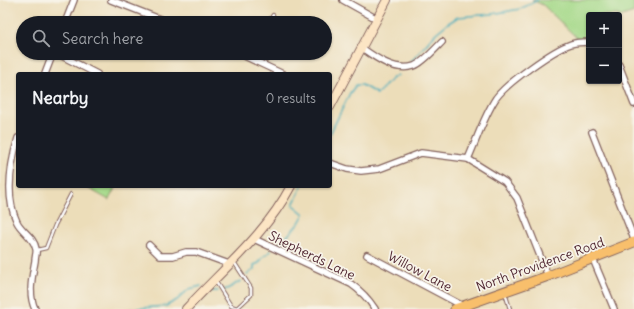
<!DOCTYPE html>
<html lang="en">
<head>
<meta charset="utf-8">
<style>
	body { margin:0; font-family:Delius,sans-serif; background:#20242c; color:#f1f3f6 }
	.controls { position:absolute; right:12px; top:12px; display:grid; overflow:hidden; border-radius:4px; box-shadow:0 1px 3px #0004 }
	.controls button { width:36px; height:36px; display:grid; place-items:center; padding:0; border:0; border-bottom:1px solid #363941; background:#171b24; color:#f1f3f6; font:20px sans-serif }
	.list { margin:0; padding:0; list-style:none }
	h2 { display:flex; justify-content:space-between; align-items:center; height:52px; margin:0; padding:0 16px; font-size:17px }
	h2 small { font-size:13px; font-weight:400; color:#9ea1a6 }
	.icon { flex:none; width:22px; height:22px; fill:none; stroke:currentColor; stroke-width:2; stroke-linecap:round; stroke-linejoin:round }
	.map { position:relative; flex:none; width:634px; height:309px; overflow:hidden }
	.search { position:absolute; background:#171b24; box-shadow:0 1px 3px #0004; left:16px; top:16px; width:316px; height:44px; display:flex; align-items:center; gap:10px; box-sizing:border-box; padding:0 14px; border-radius:22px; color:#9ea1a6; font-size:15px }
	.panel { position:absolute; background:#171b24; box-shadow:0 1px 3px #0004; left:16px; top:72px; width:316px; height:116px; border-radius:4px }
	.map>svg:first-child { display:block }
	.green { fill:#a5d989; stroke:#787c5a }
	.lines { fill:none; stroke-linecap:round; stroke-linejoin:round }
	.stream { stroke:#3dabbb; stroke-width:1.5 }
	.lane-casing { stroke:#83625d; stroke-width:4.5 }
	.street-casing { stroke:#83625d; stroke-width:8 }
	.secondary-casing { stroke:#83625d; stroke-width:10 }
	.primary-casing { stroke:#83625d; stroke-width:11 }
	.lane { stroke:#fff; stroke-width:2.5 }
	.street { stroke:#fff; stroke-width:5.5 }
	.secondary { stroke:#fce5c4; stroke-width:8 }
	.primary { stroke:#f8bf6c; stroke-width:9 }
	.labels { text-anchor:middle; stroke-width:3.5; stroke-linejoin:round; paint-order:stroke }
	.street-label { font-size:13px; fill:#4a1f2b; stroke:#f7f3e8 }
</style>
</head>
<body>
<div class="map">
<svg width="634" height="309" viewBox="0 0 634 309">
	<rect width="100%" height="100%" fill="#f7f3e8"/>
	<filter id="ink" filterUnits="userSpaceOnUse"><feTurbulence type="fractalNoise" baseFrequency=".025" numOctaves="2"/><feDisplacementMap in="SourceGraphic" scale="8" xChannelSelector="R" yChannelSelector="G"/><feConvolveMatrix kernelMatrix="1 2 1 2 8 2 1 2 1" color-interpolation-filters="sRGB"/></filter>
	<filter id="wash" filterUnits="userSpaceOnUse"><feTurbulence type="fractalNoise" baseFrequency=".012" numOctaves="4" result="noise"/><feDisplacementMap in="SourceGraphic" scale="16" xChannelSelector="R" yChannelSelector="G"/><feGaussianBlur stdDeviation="0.9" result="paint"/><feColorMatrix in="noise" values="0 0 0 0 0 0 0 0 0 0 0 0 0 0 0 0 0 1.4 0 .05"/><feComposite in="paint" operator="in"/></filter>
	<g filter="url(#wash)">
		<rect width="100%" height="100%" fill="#ecddb9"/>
		<g class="green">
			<path d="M532,0H634V12L619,17V15H589V40L581,42L543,5Z"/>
			<path d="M84,186H111L115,188L109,200Z"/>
		</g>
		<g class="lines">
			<g class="stream">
				<path d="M411,62L436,33L447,24L458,17L492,14L520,9L538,0"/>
				<path d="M330,134L350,93L356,85H362L377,94L393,78L398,75"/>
				<path d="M275,244L281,243L299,223L304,214L293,205L302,186"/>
				<path d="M247,275L254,269V265L259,263L263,257L271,251"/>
				<path d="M224,290C230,289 236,283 241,281"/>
				<path d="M211,291H218"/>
				<path d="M130,309L166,306L177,300L189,289L201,286"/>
			</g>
		</g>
	</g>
	<g filter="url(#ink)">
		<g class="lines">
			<defs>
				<g id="lane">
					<path d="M268,23L273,15"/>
					<path d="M251,58L253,53"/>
					<path d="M37,250L46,248L55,225L71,194"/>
					<path d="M216,282L231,306L237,308L251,295V288L234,262"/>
					<path d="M505,293L510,309"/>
				</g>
				<g id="street">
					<path d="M111,0L170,23"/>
					<path d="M343,0L377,19"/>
					<path d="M65,23L74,0"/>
					<path d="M362,48C376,58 395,72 414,66C423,63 435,49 442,42"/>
					<path d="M56,53L97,74"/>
					<path d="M238,53L283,74"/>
					<path d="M619,65L634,104"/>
					<path d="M45,74L53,53"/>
					<path d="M592,132L634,239"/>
					<path d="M18,138C11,162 5,197 17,222C22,232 34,237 36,249C37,252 35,257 35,261C32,277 28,294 35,309"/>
					<path d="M468,159C477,139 484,116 496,98C507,83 553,50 571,44C577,42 583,42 589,42"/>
					<path d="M330,163L347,169L361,171L379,169L421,153L468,159L505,182L517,198L548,276"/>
					<path d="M254,239L351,284C361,291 368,298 375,309"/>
					<path d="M149,245L160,256H173L186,252H196L229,264"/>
					<path d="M367,255L463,306"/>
					<path d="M593,259L614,309"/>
				</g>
				<g id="secondary">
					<path d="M330,107L387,0"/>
					<path d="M186,309C222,270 266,234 291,186"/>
				</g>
				<path id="primary" d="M455,309L548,276L634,242"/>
			</defs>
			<use href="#lane" class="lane-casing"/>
			<use href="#street" class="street-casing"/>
			<use href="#secondary" class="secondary-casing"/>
			<use href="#primary" class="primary-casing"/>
			<use href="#lane" class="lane"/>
			<use href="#street" class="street"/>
			<use href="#secondary" class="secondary"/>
			<use href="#primary" class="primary"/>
		</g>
	</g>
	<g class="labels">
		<g class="street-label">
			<text transform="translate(312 255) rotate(26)" y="5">Shepherds Lane</text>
			<text transform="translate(540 264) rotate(-20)" y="5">North Providence Road</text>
			<text transform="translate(420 271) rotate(28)" y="5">Willow Lane</text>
		</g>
	</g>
</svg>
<div class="controls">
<button>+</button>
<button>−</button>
</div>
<div class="search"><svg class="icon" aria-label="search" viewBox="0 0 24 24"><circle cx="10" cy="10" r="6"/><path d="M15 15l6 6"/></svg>Search here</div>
<section class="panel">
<h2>Nearby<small>0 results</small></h2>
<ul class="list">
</ul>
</section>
</div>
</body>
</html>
